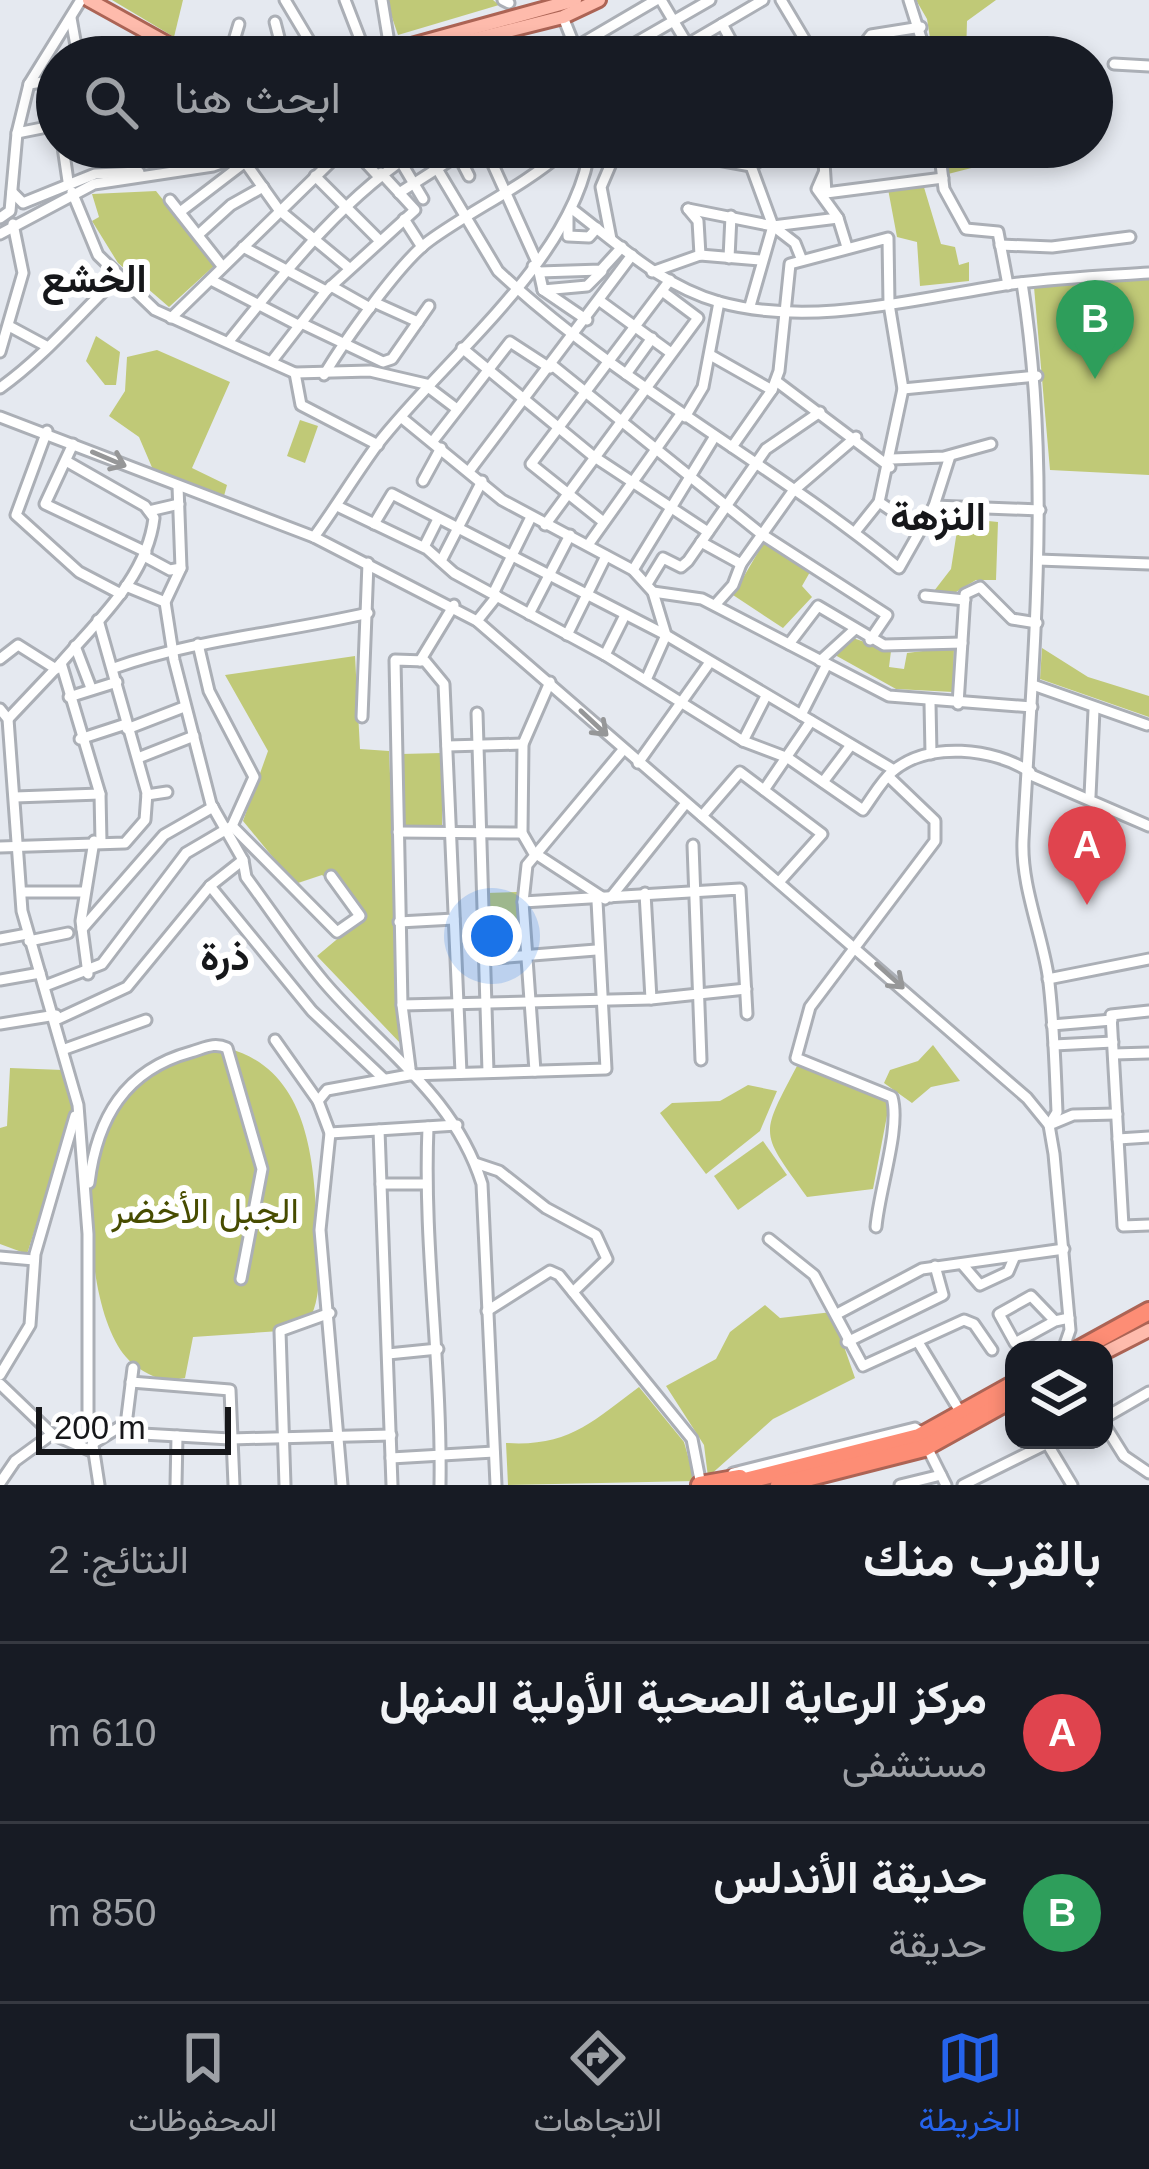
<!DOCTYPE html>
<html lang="ar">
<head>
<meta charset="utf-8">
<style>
	body { margin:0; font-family:Arial,Vazirmatn,sans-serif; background:#20242c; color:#f1f3f6; direction:rtl }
	.controls { position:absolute; right:36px; bottom:36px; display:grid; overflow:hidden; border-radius:24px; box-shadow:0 6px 18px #0003 }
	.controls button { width:108px; height:108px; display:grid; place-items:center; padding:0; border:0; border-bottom:3px solid #363941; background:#171b24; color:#f1f3f6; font:60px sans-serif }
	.scale { position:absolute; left:36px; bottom:30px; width:195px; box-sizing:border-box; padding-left:12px; border:6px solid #16171a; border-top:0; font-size:33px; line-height:42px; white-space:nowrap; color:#16171a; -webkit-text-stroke:9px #fff; paint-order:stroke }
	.you { position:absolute; left:492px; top:936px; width:42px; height:42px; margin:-30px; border:9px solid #fff; border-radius:50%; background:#1a73e8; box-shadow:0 0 0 18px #1a73e833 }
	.badge { display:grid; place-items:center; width:78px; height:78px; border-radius:50%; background:#2563eb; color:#fff; font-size:39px; font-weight:700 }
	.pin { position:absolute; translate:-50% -99px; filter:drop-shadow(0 3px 6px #0008) }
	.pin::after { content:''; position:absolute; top:63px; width:42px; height:36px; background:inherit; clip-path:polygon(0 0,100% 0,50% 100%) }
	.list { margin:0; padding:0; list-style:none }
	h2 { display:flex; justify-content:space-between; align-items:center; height:156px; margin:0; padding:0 48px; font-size:51px }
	h2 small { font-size:39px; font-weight:400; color:#9ea1a6 }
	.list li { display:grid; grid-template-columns:78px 1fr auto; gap:36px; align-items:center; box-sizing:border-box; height:180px; padding:0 48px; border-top:3px solid #363941 }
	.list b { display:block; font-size:45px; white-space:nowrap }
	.list p { margin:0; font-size:39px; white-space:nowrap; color:#9ea1a6 }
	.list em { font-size:39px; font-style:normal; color:#9ea1a6 }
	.icon { flex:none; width:66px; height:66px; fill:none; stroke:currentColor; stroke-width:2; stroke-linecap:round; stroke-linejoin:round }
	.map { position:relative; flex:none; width:1149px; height:1485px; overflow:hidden; direction:ltr }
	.search { position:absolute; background:#171b24; box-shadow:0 6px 18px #0003; left:36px; right:36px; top:36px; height:132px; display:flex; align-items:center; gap:30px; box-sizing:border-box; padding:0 42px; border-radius:66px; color:#9ea1a6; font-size:45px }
	.sheet { height:516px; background:#171b24 }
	nav { display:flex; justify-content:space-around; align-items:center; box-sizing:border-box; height:168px; border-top:3px solid #363941; background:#171b24; font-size:33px; color:#9ea1a6 }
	nav a { display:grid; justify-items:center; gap:6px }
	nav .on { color:#2563eb }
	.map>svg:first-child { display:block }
	.green { fill:#c0c977 }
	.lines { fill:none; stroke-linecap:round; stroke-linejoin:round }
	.minor-casing { stroke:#abafb6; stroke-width:15 }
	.major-casing { stroke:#ac6455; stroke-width:18 }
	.highway-casing { stroke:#ac6455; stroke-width:22 }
	.minor { stroke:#fff; stroke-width:9 }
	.major { stroke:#febbac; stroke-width:12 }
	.highway { stroke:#fd8d75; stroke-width:16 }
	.oneway { stroke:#969798 }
	.labels { text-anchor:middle; stroke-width:12; stroke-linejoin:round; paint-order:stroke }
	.park-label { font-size:36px; fill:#474c00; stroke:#fff }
	.neighbourhood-label { font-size:39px; font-weight:bold; fill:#16171a; stroke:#fff }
</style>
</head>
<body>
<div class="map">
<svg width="1149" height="1485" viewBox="0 0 1149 1485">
	<rect width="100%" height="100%" fill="#e5e9f0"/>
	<g class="green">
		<path d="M112,0H183L174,37Z"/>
		<path d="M386,0H493L499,5L398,35Z"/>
		<path d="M916,0H996L967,21L966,57H933L927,19Z"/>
		<path d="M945,147H989L995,162L948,174Z"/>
		<path d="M923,184L941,244L955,247L959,265L969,262V281L920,286L917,242L897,237L888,189Z"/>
		<path d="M156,191L215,265L169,307L118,263L92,221L99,217L92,194Z"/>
		<path d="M1149,277V475L1050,470L1034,287Z"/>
		<path d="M96,336L120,352L116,385H105L86,361Z"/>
		<path d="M157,350L230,382L192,468L227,485L224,496L154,472L139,437L109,416L125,391L127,357Z"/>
		<path d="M300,420L318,426L305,463L287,456Z"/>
		<path d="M959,518L998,522L996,580H976L946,598L934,591L951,569Z"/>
		<path d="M764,542L810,572L802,586L812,597L783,628L733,595Z"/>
		<path d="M853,638L891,651L889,667L904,669L907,653L954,647L953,692L896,689L835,655Z"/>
		<path d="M1042,648L1088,677L1149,696V717L1040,679Z"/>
		<path d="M355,656L360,749L389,751L402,1045L317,956L354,925L355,901L322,875L295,884L243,821L268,751L225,675Z"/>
		<path d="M442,753V827H402L401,754Z"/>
		<path d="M517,892L519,950H488L486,893Z"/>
		<path d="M933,1045L960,1081L931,1087L912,1103L884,1083L890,1070L918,1061Z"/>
		<path d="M227,1048C307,1069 314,1156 317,1227C318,1259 324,1291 309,1321L280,1331L193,1337L185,1378L165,1381C150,1375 136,1369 126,1357C84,1309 79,1152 113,1100C139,1062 186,1055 227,1048Z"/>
		<path d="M797,1066L890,1100L873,1189L807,1197C760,1131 759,1138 797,1066Z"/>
		<path d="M10,1068L63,1070L74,1107L27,1254L0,1244V1128L7,1126Z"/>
		<path d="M748,1085L777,1091L760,1131L706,1174L660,1113L672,1103L720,1101Z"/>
		<path d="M763,1141L787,1175L738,1210L714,1176Z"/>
		<path d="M765,1305L780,1318L832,1312L855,1378L773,1419L708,1477L704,1445L666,1386L716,1359L730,1332Z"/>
		<path d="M639,1387L684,1442L695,1481L508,1485L506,1443C568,1447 592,1422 639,1387Z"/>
	</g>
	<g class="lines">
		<defs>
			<g id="minor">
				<path d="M285,0L319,57"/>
				<path d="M345,0L367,57"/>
				<path d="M382,0L390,49"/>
				<path d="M503,0L509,3"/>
				<path d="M661,0L695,57"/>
				<path d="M781,0L815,57"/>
				<path d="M909,0L927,57"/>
				<path d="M563,17L579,57"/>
				<path d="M71,18L78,57"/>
				<path d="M275,22L284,57"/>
				<path d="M722,24L740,57"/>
				<path d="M478,40L481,57"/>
				<path d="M576,47L656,0"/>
				<path d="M229,57L239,24"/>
				<path d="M611,57L710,0"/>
				<path d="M666,57L763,0"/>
				<path d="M865,57L864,44L871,35L921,27"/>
				<path d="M1114,64L1149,66"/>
				<path d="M29,84L57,80"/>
				<path d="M17,133L57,125"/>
				<path d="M63,147L68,181"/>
				<path d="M351,147L378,176"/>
				<path d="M392,147L423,199"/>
				<path d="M424,147L498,271C620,385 770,462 899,568L934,506L950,456"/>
				<path d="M454,147L469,176"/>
				<path d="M485,147L536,260"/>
				<path d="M647,147L751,166L782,147"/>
				<path d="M744,147L773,226L750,306"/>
				<path d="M873,147L874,152L824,162L826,193L943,178"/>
				<path d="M939,147L944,189L966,229L998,232L1008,285"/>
				<path d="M242,158L279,210L349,268"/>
				<path d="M824,173L817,189L838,218L847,247"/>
				<path d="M315,176L380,241"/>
				<path d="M12,192L23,203L95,174L139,172"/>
				<path d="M72,192L98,255L155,310L295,373L370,371L430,385"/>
				<path d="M399,193L471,147"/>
				<path d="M170,200L222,266"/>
				<path d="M572,209C618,244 662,286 719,302C813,328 918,298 1011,284C1057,278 1103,276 1149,273"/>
				<path d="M688,209L773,226"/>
				<path d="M688,209L698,221L700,255"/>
				<path d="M180,212L244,163"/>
				<path d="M568,215V236L589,237L597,228"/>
				<path d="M0,218L10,211L17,133L29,84L81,0"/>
				<path d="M404,219L422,247"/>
				<path d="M0,234L94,184L213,166L266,147"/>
				<path d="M198,235L231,205L263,187"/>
				<path d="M611,239L601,187L618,147"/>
				<path d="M1000,245L1052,247L1130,237"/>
				<path d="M243,247L326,291"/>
				<path d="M729,258L731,216"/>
				<path d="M801,258L795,243L773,226L838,218"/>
				<path d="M533,266L539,272L601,270L622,247"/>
				<path d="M539,272L543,290L587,286L602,271"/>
				<path d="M652,272L700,255L760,260"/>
				<path d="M211,280L298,325"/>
				<path d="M1022,283C1052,470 1033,653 1023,840C1021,885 1041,931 1048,975C1054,1020 1055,1067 1057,1112L1049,1125"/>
				<path d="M331,286L370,308"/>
				<path d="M543,290L587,320"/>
				<path d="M600,301L671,353"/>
				<path d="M378,304L418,322"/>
				<path d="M171,318L346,147"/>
				<path d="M301,323L383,362L392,359L429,306"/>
				<path d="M9,326L48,347"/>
				<path d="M230,340C287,269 345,195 422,147"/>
				<path d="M462,348L593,456L708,532"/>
				<path d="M0,352L23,273L13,224"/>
				<path d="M712,356L772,390"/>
				<path d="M272,361L326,291L415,210L381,173"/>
				<path d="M552,365L760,533L887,615L870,640"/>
				<path d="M295,373L301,405L378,445"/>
				<path d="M626,374L652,338"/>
				<path d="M324,375C343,343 400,262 429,241C473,209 521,188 563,152L589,157"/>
				<path d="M776,381L890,467"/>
				<path d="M428,387L457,409"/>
				<path d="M0,388C44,357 79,314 118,277"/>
				<path d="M903,389L1037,376"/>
				<path d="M0,417L314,537L477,621L1027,1098L1049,1125L1054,1154L1070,1330L1063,1350"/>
				<path d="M685,417L703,387L719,302"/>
				<path d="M402,418L502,500L633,570L653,592L666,635L646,680"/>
				<path d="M47,431L16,515L79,572L121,594"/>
				<path d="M433,441L510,342L550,368"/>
				<path d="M73,444L45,504L146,552"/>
				<path d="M732,447L772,390L779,371L790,264L888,238L889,304L903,389L879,502L855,532"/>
				<path d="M892,459L944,457L991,444"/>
				<path d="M66,461L145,506L154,518C147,577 98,620 61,663L100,794L101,842"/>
				<path d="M470,470L632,255"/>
				<path d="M423,481L441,448"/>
				<path d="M178,486L181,568L165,602L174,660L211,804L243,860L246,877C272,912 296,949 324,982C382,1050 454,1095 482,1184L496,1485"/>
				<path d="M879,502L920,530"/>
				<path d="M337,506L427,549L454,573L605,655L743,741L788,758L863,810C872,798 881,781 893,771C929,741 994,748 1030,772"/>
				<path d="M934,506L1040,510"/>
				<path d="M149,511L179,504"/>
				<path d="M601,520L531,464L670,280"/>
				<path d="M374,524L392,494L666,635L894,770"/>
				<path d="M545,525L698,318L662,291"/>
				<path d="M314,537C336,507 355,475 377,445C444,358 576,258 590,147"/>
				<path d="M701,542L741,564L793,491L856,437"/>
				<path d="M588,545L681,414"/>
				<path d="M424,547L438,519"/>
				<path d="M144,556L170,570L181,568"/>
				<path d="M1038,560L1149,564"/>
				<path d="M441,561L482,481"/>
				<path d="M633,570L715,436"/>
				<path d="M647,584L663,558L681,567L688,561L766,449L820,412"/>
				<path d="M126,586L165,602"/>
				<path d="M653,592L702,599L889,696L1032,707"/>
				<path d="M493,594L531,517"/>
				<path d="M925,596L965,600"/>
				<path d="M715,605L733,585L741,564"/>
				<path d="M529,614L570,535"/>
				<path d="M477,621L497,596"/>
				<path d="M567,635L606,556"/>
				<path d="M789,644L818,606L884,645L962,643"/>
				<path d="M75,646L91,688"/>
				<path d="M605,655L625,615"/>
				<path d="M0,659L18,645L56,669"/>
				<path d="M420,661L454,605"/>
				<path d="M820,661L854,630"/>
				<path d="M114,668C196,639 283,633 368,613"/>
				<path d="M550,682L523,744L522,833L533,852L605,899"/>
				<path d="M1033,685L1147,725"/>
				<path d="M69,697L117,682"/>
				<path d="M930,703L931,754"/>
				<path d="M958,704L965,594L980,587L1012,619L1037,623"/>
				<path d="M0,709L8,719L22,911L78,1105L88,1234V1413L99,1485"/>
				<path d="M477,713L488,1072"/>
				<path d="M801,715L827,664"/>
				<path d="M362,717L368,563"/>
				<path d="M8,719L61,663"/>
				<path d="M127,729L184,707"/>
				<path d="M80,739L126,724"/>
				<path d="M743,741L766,696"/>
				<path d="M447,746L523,744"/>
				<path d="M138,758L194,736"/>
				<path d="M638,763L710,662"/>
				<path d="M1031,775L1149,826"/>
				<path d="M823,782L851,745"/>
				<path d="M764,790L811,721"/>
				<path d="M147,795L167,792"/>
				<path d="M1090,796L1094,710"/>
				<path d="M15,797L100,794"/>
				<path d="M702,816L740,772L822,834L780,881"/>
				<path d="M232,826L337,932L360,916L331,876"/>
				<path d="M398,832L522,833"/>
				<path d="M693,845L701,1060"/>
				<path d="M0,847L125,843L145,820L147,793L98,620"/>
				<path d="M210,886L312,1011L384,1079"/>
				<path d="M22,892H83"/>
				<path d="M645,893L651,999"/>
				<path d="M611,897L686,803"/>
				<path d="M523,902L740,889L747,1014"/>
				<path d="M399,922L454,919"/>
				<path d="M82,929L164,835L213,807"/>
				<path d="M0,939L27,934"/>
				<path d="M29,941L68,933"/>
				<path d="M484,959L596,950"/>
				<path d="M88,974L81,921L94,841"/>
				<path d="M1048,979L1149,959"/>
				<path d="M0,980L40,973"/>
				<path d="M45,986L102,964L186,853L232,826L254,777L209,691L198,644"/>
				<path d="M402,1005L651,999L746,989"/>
				<path d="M1149,1011L1111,1015L1123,1226L1149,1225"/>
				<path d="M58,1019L127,987L210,886L243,860"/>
				<path d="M0,1024L56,1015"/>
				<path d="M1052,1025L1112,1020"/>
				<path d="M275,1040L318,1101L330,1133L320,1230L342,1485"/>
				<path d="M1054,1045L1113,1042"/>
				<path d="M65,1049L146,1020"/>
				<path d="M1114,1054L1149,1053"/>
				<path d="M410,1068L402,1005L395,660L425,661L444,684L461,1073"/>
				<path d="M535,1071L523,902L527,865L623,750"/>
				<path d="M318,1101L327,1090L409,1075L606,1069L597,901"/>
				<path d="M1049,1125L1073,1115L1117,1114"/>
				<path d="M428,1127C423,1246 442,1365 440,1485"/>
				<path d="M379,1130L392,1485"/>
				<path d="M330,1133L457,1125"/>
				<path d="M1118,1139L1149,1137"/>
				<path d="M475,1163L499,1171L546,1208L596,1235L607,1259L573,1292"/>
				<path d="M89,1183C97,1118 125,1070 191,1052C205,1048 214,1042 227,1048L262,1169L241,1279"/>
				<path d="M381,1184H426"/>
				<path d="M876,1227C879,1190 901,1128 892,1097L796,1058L810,1007L935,841V821L889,777"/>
				<path d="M769,1239L814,1275L863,1366L964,1320L974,1324L992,1350"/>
				<path d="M0,1257L34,1260"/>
				<path d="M962,1264L980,1285L1008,1272L1014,1258"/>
				<path d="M487,1311L550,1271L559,1275L692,1439L701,1485"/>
				<path d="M837,1314L922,1269L1064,1249"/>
				<path d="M1055,1321L1015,1343L999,1314L1031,1296L1055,1321L1069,1318"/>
				<path d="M847,1342L943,1295L935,1266"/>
				<path d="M918,1342L961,1413"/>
				<path d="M388,1354L438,1349"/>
				<path d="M133,1368L125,1433L230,1439L391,1435"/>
				<path d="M0,1375L30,1325L35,1254L75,1116"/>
				<path d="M131,1382L230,1390L234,1485"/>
				<path d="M0,1384L52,1434L94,1452"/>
				<path d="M1104,1418L1149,1392"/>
				<path d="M1104,1424L1124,1456L1149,1473"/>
				<path d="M1045,1440L1072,1485"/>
				<path d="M92,1444L126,1423"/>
				<path d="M927,1447L946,1485"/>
				<path d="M391,1458L494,1452"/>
				<path d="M733,1473L915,1428L924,1434"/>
				<path d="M0,1483L15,1461L52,1434"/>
				<path d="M176,1485L177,1436"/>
				<path d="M285,1485L280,1331L330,1313"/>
				<path d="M900,1485L941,1475"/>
				<path d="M963,1485L1046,1444"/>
			</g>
			<g id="major">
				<path d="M89,0L192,57"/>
				<path d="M368,57L575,0"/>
				<path d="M404,57L563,17L599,0"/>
				<path d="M1104,1353L1149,1330"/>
			</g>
			<g id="highway">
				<path d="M1078,1350L1149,1311"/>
				<path d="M700,1485L740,1478"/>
				<path d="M729,1485L919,1437L1014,1384"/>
				<path d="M779,1485L924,1448L1014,1398"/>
			</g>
		</defs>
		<use href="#minor" class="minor-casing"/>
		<use href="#major" class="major-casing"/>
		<use href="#highway" class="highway-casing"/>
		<use href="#minor" class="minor"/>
		<use href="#major" class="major"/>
		<use href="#highway" class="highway"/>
	</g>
	<defs><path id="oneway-shaft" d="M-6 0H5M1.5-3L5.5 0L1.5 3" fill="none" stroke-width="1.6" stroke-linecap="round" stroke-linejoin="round" transform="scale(3)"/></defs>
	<g class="oneway">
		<use href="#oneway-shaft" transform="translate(109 459) rotate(23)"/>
		<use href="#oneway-shaft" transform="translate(594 723) rotate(43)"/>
		<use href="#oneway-shaft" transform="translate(890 976) rotate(42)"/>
	</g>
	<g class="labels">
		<g class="park-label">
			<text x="205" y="1223">الجبل الأخضر</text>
		</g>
		<g class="neighbourhood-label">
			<text x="94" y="292">الخشع</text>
			<text x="938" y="530">النزهة</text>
			<text x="225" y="970">ذرة</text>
		</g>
	</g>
</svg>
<div class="controls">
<button><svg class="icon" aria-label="layers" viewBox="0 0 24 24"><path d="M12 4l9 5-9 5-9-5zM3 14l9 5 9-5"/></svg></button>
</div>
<div class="scale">200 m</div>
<div class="you"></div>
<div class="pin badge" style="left:1087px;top:905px;background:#e0444e">A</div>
<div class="pin badge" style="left:1095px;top:379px;background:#2e9e5b">B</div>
<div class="search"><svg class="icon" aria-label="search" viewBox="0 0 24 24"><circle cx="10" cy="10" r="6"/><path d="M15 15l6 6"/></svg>ابحث هنا</div>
</div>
<section class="sheet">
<h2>بالقرب منك<small>النتائج: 2</small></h2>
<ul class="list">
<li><span class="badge" style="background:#e0444e">A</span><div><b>مركز الرعاية الصحية الأولية المنهل</b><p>مستشفى</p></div><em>610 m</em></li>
<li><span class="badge" style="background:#2e9e5b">B</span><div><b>حديقة الأندلس</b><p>حديقة</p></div><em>850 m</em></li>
</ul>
</section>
<nav>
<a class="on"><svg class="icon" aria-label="map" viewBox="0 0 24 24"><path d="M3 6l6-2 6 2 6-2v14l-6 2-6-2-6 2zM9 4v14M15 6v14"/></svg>الخريطة</a>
<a><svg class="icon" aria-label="directions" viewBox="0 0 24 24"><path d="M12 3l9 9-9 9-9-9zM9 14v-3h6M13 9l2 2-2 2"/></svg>الاتجاهات</a>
<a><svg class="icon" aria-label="saved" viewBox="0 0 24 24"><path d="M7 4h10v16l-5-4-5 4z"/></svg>المحفوظات</a>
</nav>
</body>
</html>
